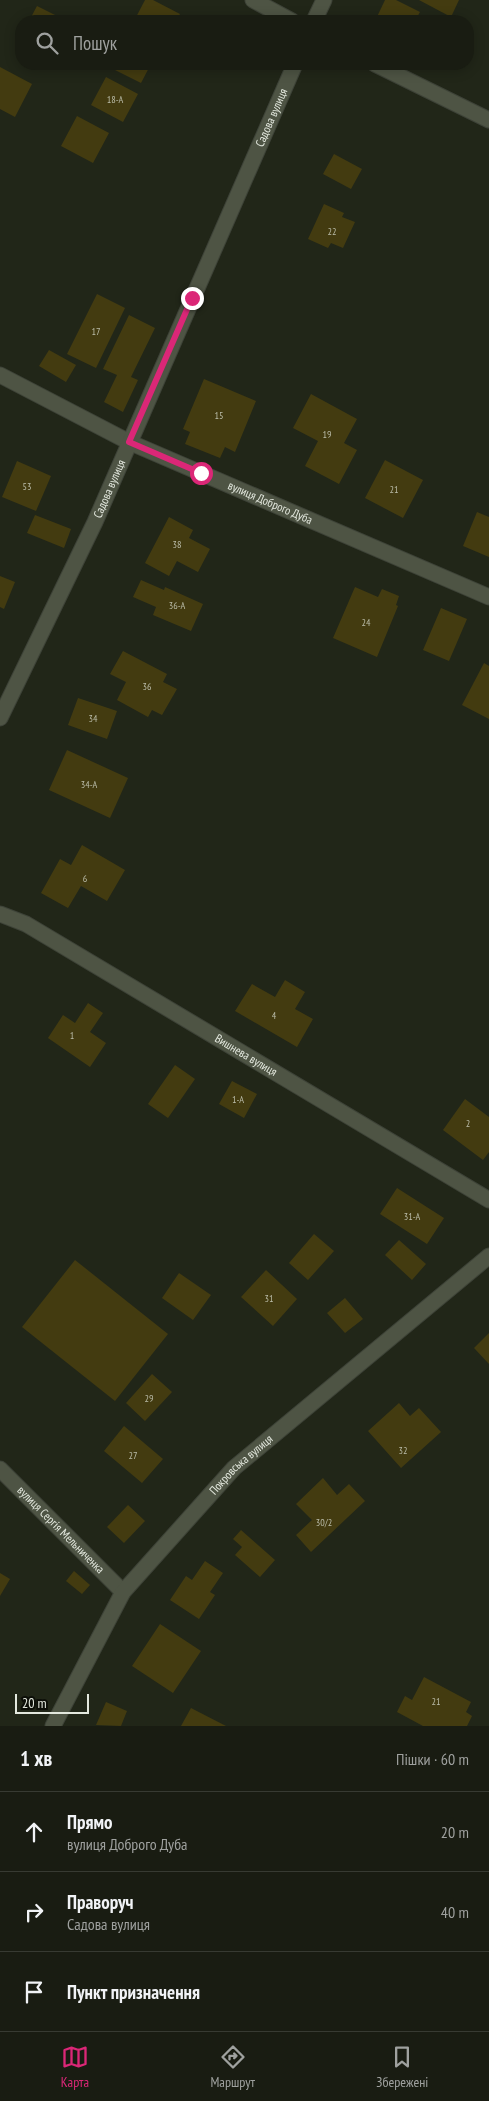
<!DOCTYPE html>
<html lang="uk">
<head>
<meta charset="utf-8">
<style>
	body { margin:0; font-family:"PT Sans Narrow",sans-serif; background:#262920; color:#f1f3f6 }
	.scale { position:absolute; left:15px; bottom:12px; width:74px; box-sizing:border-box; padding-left:5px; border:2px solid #e3e8de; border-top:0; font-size:14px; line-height:18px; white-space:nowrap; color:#e3e8de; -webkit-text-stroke:4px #0c0e08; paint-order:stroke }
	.stop { position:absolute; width:15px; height:15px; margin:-11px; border:4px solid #db2777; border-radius:50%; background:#fff }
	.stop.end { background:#db2777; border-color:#fff; box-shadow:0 1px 5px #0008 }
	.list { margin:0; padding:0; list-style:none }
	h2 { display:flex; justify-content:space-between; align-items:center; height:65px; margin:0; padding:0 20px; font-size:21px }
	h2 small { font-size:16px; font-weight:400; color:#9fa19f }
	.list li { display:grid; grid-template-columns:32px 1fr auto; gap:15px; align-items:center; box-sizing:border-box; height:80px; padding:0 20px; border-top:1px solid #373a32 }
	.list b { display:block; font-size:19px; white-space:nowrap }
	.list p { margin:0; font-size:16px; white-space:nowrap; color:#9fa19f }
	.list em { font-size:16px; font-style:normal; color:#9fa19f }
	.icon { flex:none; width:28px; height:28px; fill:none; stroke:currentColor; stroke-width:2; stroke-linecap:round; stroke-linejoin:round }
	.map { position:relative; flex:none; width:489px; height:1726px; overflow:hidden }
	.search { position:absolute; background:#191c12; box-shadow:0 2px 12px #0003; left:15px; right:15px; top:15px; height:55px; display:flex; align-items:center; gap:12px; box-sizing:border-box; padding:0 18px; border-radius:20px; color:#9fa19f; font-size:19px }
	.sheet { height:305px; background:#191c12 }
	nav { display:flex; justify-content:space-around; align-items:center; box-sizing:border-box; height:70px; border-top:1px solid #373a32; background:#191c12; font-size:14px; color:#9fa19f }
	nav a { display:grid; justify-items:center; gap:2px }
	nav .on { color:#db2777 }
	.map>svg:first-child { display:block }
	.building { fill:#433b10 }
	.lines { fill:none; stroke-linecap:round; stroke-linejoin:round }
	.street-casing { stroke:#3e4338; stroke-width:17 }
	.street { stroke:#4e5444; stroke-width:15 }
	.route { stroke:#db2777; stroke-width:6 }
	.labels { text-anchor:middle; stroke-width:4.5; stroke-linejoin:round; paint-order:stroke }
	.number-label { font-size:10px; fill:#bbbdaa }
	.street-label { font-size:12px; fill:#e3e8de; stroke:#0c0e08 }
</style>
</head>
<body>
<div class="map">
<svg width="489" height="1726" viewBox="0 0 489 1726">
	<rect width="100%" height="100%" fill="#212618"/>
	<g class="building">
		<path d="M145,0H153L180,14L176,21H134Z"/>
		<path d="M385,0H396L420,12L415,21H375Z"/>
		<path d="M419,0H459L451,17Z"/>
		<path d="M37,6L67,21H29Z"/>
		<path d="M115,64H151L141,83L113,69Z"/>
		<path d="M0,67L32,84L15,117L0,109Z"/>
		<path d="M106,77L138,94L123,122L91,105Z"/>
		<path d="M77,116L109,133L93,163L61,146Z"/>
		<path d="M334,154L362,169L351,189L323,174Z"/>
		<path d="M324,204L344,213L342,217L355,222L343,248L331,243L328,248L308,239Z"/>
		<path d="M97,294L125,308L96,368L67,354Z"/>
		<path d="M129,315L155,328L131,377L138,380L123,412L104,402L117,375L103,369Z"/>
		<path d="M49,350L76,365L66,382L39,366Z"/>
		<path d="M204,379L256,401L235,452L225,447L220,458L185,444L190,432L183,429Z"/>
		<path d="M311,394L357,419L344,443L357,450L339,484L305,466L318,441L293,428Z"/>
		<path d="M385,460L423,480L403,518L365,498Z"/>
		<path d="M17,461L51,476L36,511L2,497Z"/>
		<path d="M477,512L489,517V557L463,546Z"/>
		<path d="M35,515L71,529L64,548L27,533Z"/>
		<path d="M169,517L193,530L189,538L210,549L198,572L177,561L169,576L145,563Z"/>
		<path d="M0,576L15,582L4,609L0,607Z"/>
		<path d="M141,580L164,590L165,587L203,604L191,631L153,615L156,607L133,597Z"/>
		<path d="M355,587L378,597L382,589L399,596L396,605L398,606L377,657L333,638Z"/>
		<path d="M441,608L467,619L449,661L423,650Z"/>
		<path d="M123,651L167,674L163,682L177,689L162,715L152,710L148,717L117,700L126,682L110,674Z"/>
		<path d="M484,663L489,666V719L462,705Z"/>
		<path d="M78,698L117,711L107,739L68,725Z"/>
		<path d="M67,750L128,778L110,818L49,790Z"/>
		<path d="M82,845L125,870L107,901L81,886L68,908L41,893L60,859L71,865Z"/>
		<path d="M285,980L305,992L295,1009L313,1019L297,1047L235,1011L252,984L275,997Z"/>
		<path d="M88,1003L103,1013L90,1032L106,1043L90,1067L48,1038L63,1015L75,1023Z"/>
		<path d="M175,1065L195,1079L168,1118L148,1104Z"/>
		<path d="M232,1081L257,1094L244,1118L219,1104Z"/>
		<path d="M465,1099L489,1117V1152L483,1160L443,1130Z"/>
		<path d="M397,1188L444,1218L427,1244L380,1214Z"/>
		<path d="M314,1234L334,1251L308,1280L289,1263Z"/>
		<path d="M399,1240L426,1264L412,1280L385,1255Z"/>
		<path d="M75,1260L168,1334L115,1401L22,1327Z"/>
		<path d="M266,1270L297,1299L273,1326L241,1297Z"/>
		<path d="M179,1273L211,1295L193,1320L162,1298Z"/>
		<path d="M345,1298L363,1319L345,1333L327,1313Z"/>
		<path d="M489,1333V1364L474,1348Z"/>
		<path d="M152,1374L172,1392L145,1421L126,1403Z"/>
		<path d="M399,1403L410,1416L419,1408L441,1432L401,1468L368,1431Z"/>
		<path d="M124,1426L163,1459L142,1483L104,1451Z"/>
		<path d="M323,1478L337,1495L349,1484L365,1501L311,1552L296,1535L312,1520L296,1504Z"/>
		<path d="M128,1505L145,1521L124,1543L107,1527Z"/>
		<path d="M241,1530L275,1560L260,1577L235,1555L242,1547L233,1539Z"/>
		<path d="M205,1561L223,1573L210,1592L215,1595L199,1619L170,1600L186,1576L192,1580Z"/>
		<path d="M74,1571L90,1585L82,1594L66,1581Z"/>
		<path d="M0,1573L10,1579L0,1596Z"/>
		<path d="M160,1624L201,1651L173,1693L132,1666Z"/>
		<path d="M424,1677L471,1702L466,1712L472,1716L467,1726H423L397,1712L405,1696L412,1700Z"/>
		<path d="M106,1702L127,1711L121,1726L96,1725Z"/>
		<path d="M191,1708L226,1726H181Z"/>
	</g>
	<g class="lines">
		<defs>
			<g id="street">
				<path d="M253,0L292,21"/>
				<path d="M314,21L324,0"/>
				<path d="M375,64L489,120"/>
				<path id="s1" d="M0,375L129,442L489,597"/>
				<path id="s2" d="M0,718L95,522L295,64"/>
				<path id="s3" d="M0,914L26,924L489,1200"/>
				<path id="s4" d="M0,1469L123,1592"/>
				<path id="s5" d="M53,1726L123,1592L234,1468L489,1256"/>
			</g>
		</defs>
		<use href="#street" class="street-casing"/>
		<use href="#street" class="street"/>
	</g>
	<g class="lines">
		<path class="route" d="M192,298L129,442L201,473"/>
	</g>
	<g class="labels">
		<g class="number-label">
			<text x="115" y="103">18-А</text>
			<text x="332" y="235">22</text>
			<text x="96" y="335">17</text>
			<text x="219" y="419">15</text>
			<text x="327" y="438">19</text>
			<text x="27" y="490">53</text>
			<text x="394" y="493">21</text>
			<text x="177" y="548">38</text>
			<text x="177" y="609">36-А</text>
			<text x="366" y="626">24</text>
			<text x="147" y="690">36</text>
			<text x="93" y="722">34</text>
			<text x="89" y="788">34-А</text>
			<text x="85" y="882">6</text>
			<text x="274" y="1019">4</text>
			<text x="72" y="1039">1</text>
			<text x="238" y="1103">1-А</text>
			<text x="468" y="1127">2</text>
			<text x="412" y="1220">31-А</text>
			<text x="269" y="1302">31</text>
			<text x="149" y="1402">29</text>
			<text x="403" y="1454">32</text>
			<text x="133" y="1459">27</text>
			<text x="324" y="1526">30/2</text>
			<text x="436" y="1705">21</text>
		</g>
		<g class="street-label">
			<text dy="4" stroke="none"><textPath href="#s2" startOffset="659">Садова вулиця</textPath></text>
			<text dy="4" stroke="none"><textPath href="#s2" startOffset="254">Садова вулиця</textPath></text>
			<text dy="4" stroke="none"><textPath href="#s1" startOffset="299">вулиця Доброго Дуба</textPath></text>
			<text dy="4" stroke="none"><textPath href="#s3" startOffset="284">Вишнева вулиця</textPath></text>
			<text dy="4" stroke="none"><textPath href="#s5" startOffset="325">Покровська вулиця</textPath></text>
			<text dy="4" stroke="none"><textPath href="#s4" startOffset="86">вулиця Сергія Мельниченка</textPath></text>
		</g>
	</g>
</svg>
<div class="scale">20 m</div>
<div class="stop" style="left:201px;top:473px"></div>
<div class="stop end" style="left:192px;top:298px"></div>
<div class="search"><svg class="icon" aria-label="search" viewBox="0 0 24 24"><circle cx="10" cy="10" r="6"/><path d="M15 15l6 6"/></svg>Пошук</div>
</div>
<section class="sheet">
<h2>1 хв<small>Пішки · 60 m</small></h2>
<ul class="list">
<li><svg class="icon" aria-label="ahead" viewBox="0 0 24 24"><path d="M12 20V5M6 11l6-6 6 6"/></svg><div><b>Прямо</b><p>вулиця Доброго Дуба</p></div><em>20 m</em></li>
<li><svg class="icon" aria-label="right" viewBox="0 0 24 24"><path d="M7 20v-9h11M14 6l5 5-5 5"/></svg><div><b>Праворуч</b><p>Садова вулиця</p></div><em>40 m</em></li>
<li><svg class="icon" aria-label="arrive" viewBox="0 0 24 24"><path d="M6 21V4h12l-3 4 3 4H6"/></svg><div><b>Пункт призначення</b></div></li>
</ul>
</section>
<nav>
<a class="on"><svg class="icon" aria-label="map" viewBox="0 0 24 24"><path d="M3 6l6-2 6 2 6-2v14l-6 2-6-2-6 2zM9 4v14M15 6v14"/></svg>Карта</a>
<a><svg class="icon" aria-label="directions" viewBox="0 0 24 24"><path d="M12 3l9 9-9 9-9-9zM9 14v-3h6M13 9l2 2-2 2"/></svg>Маршрут</a>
<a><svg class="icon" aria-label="saved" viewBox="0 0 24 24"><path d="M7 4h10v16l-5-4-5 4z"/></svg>Збережені</a>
</nav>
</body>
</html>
